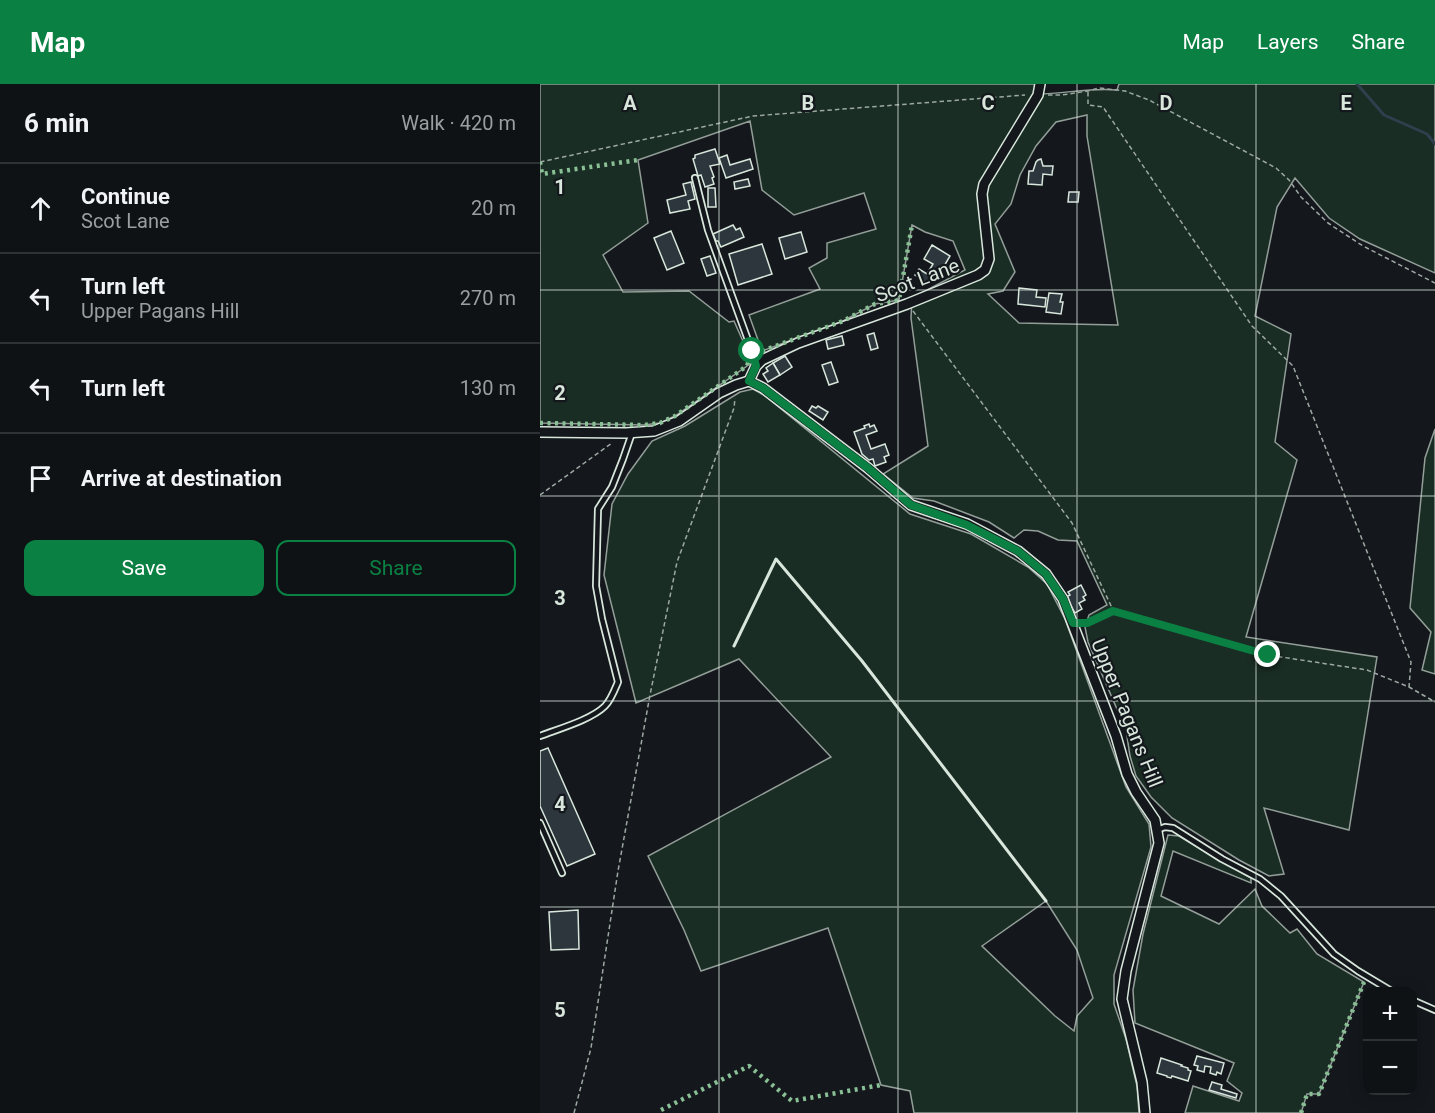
<!DOCTYPE html>
<html lang="en">
<head>
<meta charset="utf-8">
<style>
	body { margin:0; font-family:Roboto,sans-serif; background:#1d2022; color:#f1f3f6 }
	.controls { position:absolute; right:18px; bottom:18px; display:grid; overflow:hidden; border-radius:12px; box-shadow:0 3px 15px #0003 }
	.controls button { width:54px; height:54px; display:grid; place-items:center; padding:0; border:0; border-bottom:2px solid #2f3234; background:#0f1215; color:#f1f3f6; font:30px sans-serif }
	.stop { position:absolute; width:18px; height:18px; margin:-14px; border:4px solid #0b8043; border-radius:50%; background:#fff }
	.stop.end { background:#0b8043; border-color:#fff; box-shadow:0 2px 6px #0008 }
	.list { margin:0; padding:0; list-style:none }
	h2 { display:flex; justify-content:space-between; align-items:center; height:78px; margin:0; padding:0 24px; font-size:26px }
	h2 small { font-size:20px; font-weight:400; color:#9b9ea0 }
	.list li { display:grid; grid-template-columns:39px 1fr auto; gap:18px; align-items:center; box-sizing:border-box; height:90px; padding:0 24px; border-top:2px solid #2f3234 }
	.list b { display:block; font-size:22px; white-space:nowrap }
	.list p { margin:0; font-size:20px; white-space:nowrap; color:#9b9ea0 }
	.list em { font-size:20px; font-style:normal; color:#9b9ea0 }
	.actions { display:flex; gap:12px; padding:18px 24px }
	.actions a { flex:1; padding:14px 0; border:2px solid #0b8043; border-radius:12px; text-align:center; font-size:21px; color:#0b8043 }
	.actions .main { background:#0b8043; color:#fff }
	.icon { flex:none; width:33px; height:33px; fill:none; stroke:currentColor; stroke-width:2; stroke-linecap:round; stroke-linejoin:round }
	.map { position:relative; flex:none; width:895px; height:1029px; overflow:hidden }
	header { display:flex; align-items:center; gap:36px; box-sizing:border-box; height:84px; padding:0 30px; background:#0b8043; color:#fff }
	header strong { font-size:28px }
	nav { display:flex; gap:33px; margin-inline-start:auto; font-size:21px }
	main { display:flex }
	aside { flex:1; background:#0f1215 }
	.map>svg:first-child { display:block }
	.green { fill:#1a2d24; stroke:#939e99; stroke-width:1.5; fill-rule:evenodd }
	.lines { fill:none; stroke-linecap:round; stroke-linejoin:round }
	.stream { stroke:#2f3f4d; stroke-width:3 }
	.building { fill:#2c363c; stroke:#d8e6dc; stroke-width:1.5 }
	.lane-casing { stroke:#d8e6dc; stroke-width:8 }
	.street-casing { stroke:#d8e6dc; stroke-width:12 }
	.path { stroke:#9da8a2; stroke-width:1.5; stroke-dasharray:4.5 3; stroke-linecap:butt }
	.lane { stroke:#14181c; stroke-width:4.5 }
	.street { stroke:#14181c; stroke-width:9 }
	.hedge { stroke:#8ac095; stroke-width:4.5; stroke-dasharray:3 4.5; stroke-linecap:butt }
	.wall { stroke:#d8e6dc; stroke-width:3 }
	.route { stroke:#0b8043; stroke-width:8 }
	.grid { fill:none; stroke:#d8e6dc; stroke-width:1.5; stroke-opacity:0.55 }
	.labels { text-anchor:middle; stroke-width:4.5; stroke-linejoin:round; paint-order:stroke }
	.street-label { font-size:20px; fill:#d8e6dc; stroke:#14181c }
	.grid-label { font-size:20px; text-anchor:middle; font-weight:bold; fill:#d8e6dc; stroke:#14181c; stroke-width:4.5; stroke-linejoin:round; paint-order:stroke }
</style>
</head>
<body>
<header>
<strong>Map</strong>
<nav><a>Map</a><a>Layers</a><a>Share</a></nav>
</header>
<main>
<aside>
<h2>6 min<small>Walk · 420 m</small></h2>
<ul class="list">
<li><svg class="icon" aria-label="ahead" viewBox="0 0 24 24"><path d="M12 20V5M6 11l6-6 6 6"/></svg><div><b>Continue</b><p>Scot Lane</p></div><em>20 m</em></li>
<li><svg class="icon" aria-label="left" viewBox="0 0 24 24"><path d="M17 20v-9H6M10 6l-5 5 5 5"/></svg><div><b>Turn left</b><p>Upper Pagans Hill</p></div><em>270 m</em></li>
<li><svg class="icon" aria-label="left" viewBox="0 0 24 24"><path d="M17 20v-9H6M10 6l-5 5 5 5"/></svg><div><b>Turn left</b></div><em>130 m</em></li>
<li><svg class="icon" aria-label="arrive" viewBox="0 0 24 24"><path d="M6 21V4h12l-3 4 3 4H6"/></svg><div><b>Arrive at destination</b></div></li>
</ul>
<div class="actions"><a class="main">Save</a><a>Share</a></div>
</aside>
<div class="map">
<svg width="895" height="1029" viewBox="0 0 895 1029">
	<rect width="100%" height="100%" fill="#14181c"/>
	<g class="green">
		<path d="M0,0H500L498,10C524,10 552,3 577,6L579,0H895V189L820,155L789,134L755,94L737,123L715,232L751,250L735,358L757,376L706,553L837,573L809,746L724,724L744,790L729,792L699,776L632,734L611,713L596,692L590,672L586,646L548,558L545,543L549,531L567,521L537,457L518,456L498,447L484,446L474,454L449,438L394,417L373,414L343,390L388,362L371,234L372,214L425,186L413,157L385,148L372,141L359,216L335,220L303,237L222,267L209,231L280,205L269,184L287,174V159L336,145L324,109L254,131L222,106L210,37L98,76L108,139L63,171L83,208L149,207L189,238L194,237L210,273L207,282L135,332L120,339L104,341L0,339ZM547,31V52L578,241L479,239L448,210L463,207L475,188L455,140L471,120L480,91L496,62L516,38Z"/>
		<path d="M213,305L224,311L370,430L431,450L488,483L507,500L525,535L586,703L609,740L611,763L574,891V920L586,955L597,1002L599,1029H374L370,1007L341,1001L288,844L161,887L144,846L108,772L291,673L199,575L96,619L64,491L72,420L88,390L112,357L145,342L200,308ZM506,817L537,866L553,914L537,932L534,947L515,932L442,862Z"/>
		<path d="M895,345V590L882,586L891,548L870,524L885,374Z"/>
		<path d="M628,751L639,752L711,794V799L633,767L621,812L679,840L715,805L722,822L750,849L757,845L777,870L824,898L779,1010H767L761,1029H645L653,1002L699,1017L702,1009L687,997L694,979L595,939L593,906L603,850Z"/>
	</g>
	<g class="lines">
		<path class="stream" d="M817,0L844,31L887,50L895,60"/>
	</g>
	<g class="building">
		<path d="M175,65L180,80L170,82L174,93L172,94L174,100L165,103L161,91L158,92L153,75L155,74V71Z"/>
		<path d="M187,71L190,81L210,75L213,85L186,94L179,74Z"/>
		<path d="M501,75L503,82H513L512,91L503,90L502,101L488,100L489,87H493L496,78L498,76Z"/>
		<path d="M208,95L210,102L195,105L194,98Z"/>
		<path d="M151,98L155,115L148,117L150,125L130,129L127,116L146,111L143,100Z"/>
		<path d="M168,104H175L176,123H168Z"/>
		<path d="M529,108H539L538,118H528Z"/>
		<path d="M193,141L196,146L200,144L204,153L181,163L178,157H176L173,150Z"/>
		<path d="M131,147L144,179L127,186L114,154Z"/>
		<path d="M261,148L267,168L245,175L239,154Z"/>
		<path d="M222,160L232,190L198,201L189,170Z"/>
		<path d="M392,161L410,172L396,196L392,194L389,200L375,191L379,185L387,190L393,180L384,175Z"/>
		<path d="M170,172L176,189L167,192L161,175Z"/>
		<path d="M479,204L497,206L496,213L506,214L505,223L478,220Z"/>
		<path d="M509,209L522,210L520,218H523L521,230L506,228Z"/>
		<path d="M334,249L338,264L331,266L327,251Z"/>
		<path d="M302,252L304,261L288,265L286,256Z"/>
		<path d="M245,272L252,283L240,291L233,279Z"/>
		<path d="M291,278L298,298L289,301L282,281Z"/>
		<path d="M233,279L240,291L228,298L223,290L228,287L226,284Z"/>
		<path d="M272,322L276,324L278,322L288,328L283,336L269,327Z"/>
		<path d="M329,340L330,343L334,341L337,347L326,351L331,365L345,360L349,371L344,373L346,378L335,382L333,375L329,376L322,370L314,348L325,344L324,342Z"/>
		<path d="M541,501L546,511L543,513L545,516L539,519L542,525L535,529L526,513L530,511L528,508Z"/>
		<path d="M8,664L55,770L27,782L0,722V667Z"/>
		<path d="M38,826L39,865L11,866L9,828Z"/>
		<path d="M657,972L684,979L681,990L677,988L676,991L670,989L671,983L665,982L664,988L657,986L658,982L654,981Z"/>
		<path d="M621,974L642,981L641,982L648,984V986L651,987L648,997L632,992L631,994L627,993V992L617,989Z"/>
		<path d="M672,998L682,1001L681,1005L697,1010L696,1014L669,1006Z"/>
	</g>
	<g class="lines">
		<defs>
			<g id="lane">
				<path d="M155,94L168,146L212,267L216,282"/>
				<path d="M0,652C18,645 51,636 65,622C71,616 75,605 78,598L62,535L56,502L58,425L72,403L83,375L92,349"/>
				<path d="M0,739L22,789"/>
				<path d="M617,746L625,743L633,744L682,775L720,795L741,812L794,870L818,887L853,908"/>
				<path d="M872,916L895,926"/>
			</g>
			<g id="street">
				<path d="M209,297L223,304L328,384L371,421L427,440L478,467L506,490L523,515L576,652L587,690L596,708L615,736L619,759L586,887L582,915L602,998L605,1029"/>
				<path d="M209,297L216,282L222,276L258,259L367,220L438,191L445,186L449,175L442,110L444,100L495,16L498,11L500,0"/>
				<path d="M0,348L86,349L114,347L139,337L179,309L196,301L209,297"/>
			</g>
		</defs>
		<use href="#lane" class="lane-casing"/>
		<use href="#street" class="street-casing"/>
		<g class="path">
			<path d="M548,8V21L563,23L712,242L753,282L871,578L869,603"/>
			<path d="M508,11H522L548,7L559,4L585,7L609,16L736,84L749,96L761,113L788,139L823,162L895,199"/>
			<path d="M0,78L213,32L485,11"/>
			<path d="M373,227L532,439L573,526"/>
			<path d="M0,411L72,359"/>
			<path d="M544,539L573,527L728,571L827,586L869,603L895,618"/>
			<path d="M34,1029L51,964L78,787L110,611L137,478L194,324L195,314"/>
		</g>
		<use href="#lane" class="lane"/>
		<use href="#street" class="street"/>
		<g class="hedge">
			<path d="M0,78L2,90L98,76"/>
			<path d="M222,267L303,237L335,220L359,216L372,141"/>
			<path d="M0,339L104,341L120,339L135,332L207,282L210,273"/>
			<path d="M121,1026L209,982L252,1017L341,1001"/>
			<path d="M761,1029L767,1010H779L824,898"/>
		</g>
		<path class="wall" d="M194,562L236,475L322,577L506,817"/>
	</g>
	<g class="lines">
		<path class="route" d="M212,267L216,282L209,297L223,304L328,384L371,421L427,441L478,467L506,490L523,515L533,539H547L573,527L728,571"/>
	</g>
	<path class="grid" d="M179,0V1029M358,0V1029M537,0V1029M716,0V1029M0,206H895M0,412H895M0,617H895M0,823H895"/>
	<g class="labels">
		<g class="street-label">
			<text transform="translate(377 196) rotate(-21)" y="7">Scot Lane</text>
			<text transform="translate(587 629) rotate(68)" y="7">Upper Pagans Hill</text>
		</g>
	</g>
	<g class="grid-label">
		<text x="90" y="26">A</text>
		<text x="268" y="26">B</text>
		<text x="448" y="26">C</text>
		<text x="626" y="26">D</text>
		<text x="806" y="26">E</text>
		<text x="20" y="110">1</text>
		<text x="20" y="316">2</text>
		<text x="20" y="521">3</text>
		<text x="20" y="727">4</text>
		<text x="20" y="933">5</text>
	</g>
</svg>
<div class="controls">
<button>+</button>
<button>−</button>
</div>
<div class="stop" style="left:212px;top:267px"></div>
<div class="stop end" style="left:728px;top:571px"></div>
</div>
</main>
</body>
</html>
